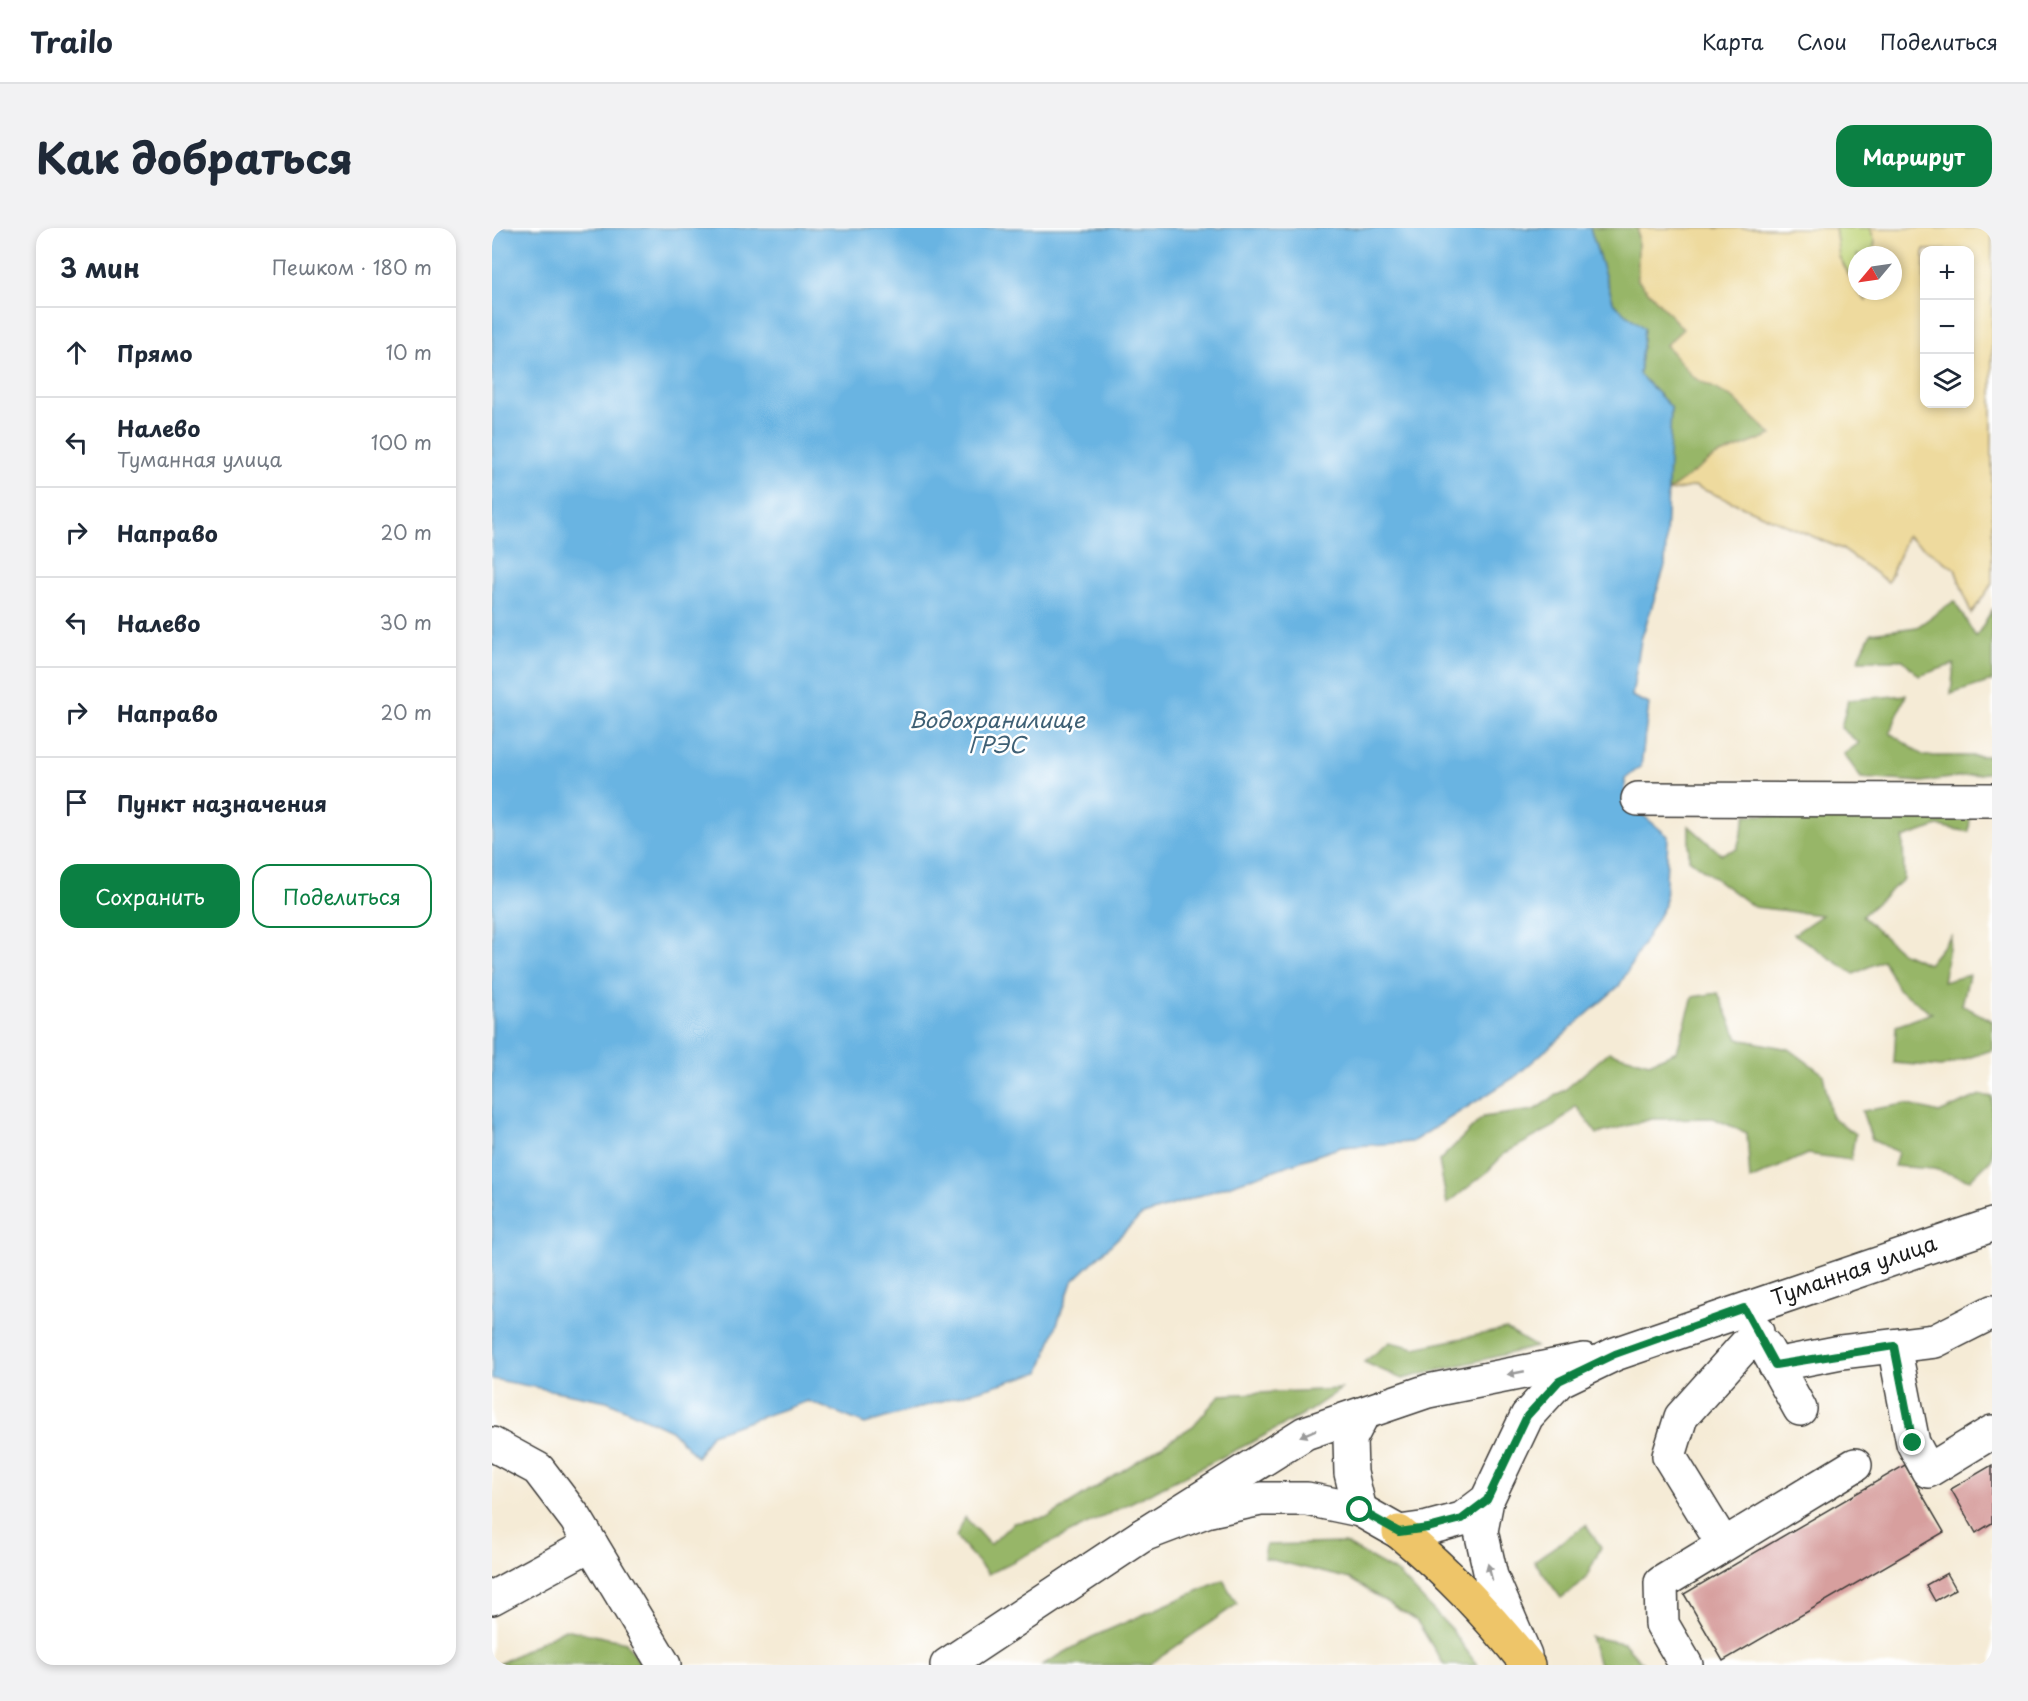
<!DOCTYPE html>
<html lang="ru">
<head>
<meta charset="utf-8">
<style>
	body { margin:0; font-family:"Playpen Sans",sans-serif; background:#f2f2f3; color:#1f2937 }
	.controls { position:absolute; right:18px; top:18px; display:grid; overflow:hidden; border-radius:12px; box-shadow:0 3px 9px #0003 }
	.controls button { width:54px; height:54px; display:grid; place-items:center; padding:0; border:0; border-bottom:2px solid #e0e1e3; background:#fff; color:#1f2937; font:30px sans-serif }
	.compass { position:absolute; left:1356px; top:18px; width:54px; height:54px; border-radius:50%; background:#fff; box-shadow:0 3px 9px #0003; rotate:241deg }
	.stop { position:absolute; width:18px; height:18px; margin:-14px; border:4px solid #0b8043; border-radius:50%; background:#fff }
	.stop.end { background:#0b8043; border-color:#fff; box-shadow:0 2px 6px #0008 }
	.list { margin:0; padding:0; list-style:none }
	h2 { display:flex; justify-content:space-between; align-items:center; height:78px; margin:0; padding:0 24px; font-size:26px }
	h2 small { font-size:20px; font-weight:400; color:#747a83 }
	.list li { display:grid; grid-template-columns:39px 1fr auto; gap:18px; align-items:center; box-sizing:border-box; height:90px; padding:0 24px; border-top:2px solid #e0e1e3 }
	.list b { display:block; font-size:22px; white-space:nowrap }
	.list p { margin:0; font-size:20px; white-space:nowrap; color:#747a83 }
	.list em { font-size:20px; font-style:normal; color:#747a83 }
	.actions { display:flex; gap:12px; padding:18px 24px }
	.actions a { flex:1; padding:14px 0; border:2px solid #0b8043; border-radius:18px; text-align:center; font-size:21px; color:#0b8043 }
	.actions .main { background:#0b8043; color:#fff }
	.icon { flex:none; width:33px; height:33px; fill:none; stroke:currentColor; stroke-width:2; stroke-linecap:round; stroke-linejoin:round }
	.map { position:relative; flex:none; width:1500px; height:1437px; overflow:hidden; border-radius:18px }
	header { display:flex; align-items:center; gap:36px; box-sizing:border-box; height:84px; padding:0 30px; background:#fff; border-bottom:2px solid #e0e1e3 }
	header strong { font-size:28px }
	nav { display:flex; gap:33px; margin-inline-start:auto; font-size:21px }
	.intro { display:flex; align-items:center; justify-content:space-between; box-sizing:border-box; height:144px; padding:0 36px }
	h1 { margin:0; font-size:42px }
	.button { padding:15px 27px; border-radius:18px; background:#0b8043; color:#fff; font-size:21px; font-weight:700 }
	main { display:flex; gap:36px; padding:0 36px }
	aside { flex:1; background:#fff; border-radius:18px; box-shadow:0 3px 9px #0003 }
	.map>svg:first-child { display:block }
	.green { fill:#bfd478; stroke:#6e784a; stroke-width:1.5 }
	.forest { fill:#97b668; stroke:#5a6942; stroke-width:1.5 }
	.sand { fill:#eeda9e; stroke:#857b5d; stroke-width:1.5; fill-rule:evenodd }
	.water { fill:#69b4e2; stroke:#42687f; stroke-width:1.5 }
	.building { fill:#d79f9e }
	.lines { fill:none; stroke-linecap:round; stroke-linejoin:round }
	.minor-casing { stroke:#3d3b38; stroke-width:36 }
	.major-casing { stroke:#3d3b38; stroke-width:36 }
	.minor { stroke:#fff; stroke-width:33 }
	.major { stroke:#eec569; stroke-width:33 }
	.oneway { fill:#999 }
	.route { stroke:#0b8043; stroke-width:8 }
	.labels { text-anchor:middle; stroke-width:5; stroke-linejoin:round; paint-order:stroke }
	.street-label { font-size:21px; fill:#1c1c1c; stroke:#fff }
	.water-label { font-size:22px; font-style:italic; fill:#3f6075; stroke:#fff }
</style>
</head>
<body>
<header>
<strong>Trailo</strong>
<nav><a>Карта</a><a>Слои</a><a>Поделиться</a></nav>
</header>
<div class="intro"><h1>Как добраться</h1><a class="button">Маршрут</a></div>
<main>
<aside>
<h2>3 мин<small>Пешком · 180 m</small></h2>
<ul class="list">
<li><svg class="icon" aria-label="ahead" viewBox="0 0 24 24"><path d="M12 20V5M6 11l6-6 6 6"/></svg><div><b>Прямо</b></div><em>10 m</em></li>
<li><svg class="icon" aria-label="left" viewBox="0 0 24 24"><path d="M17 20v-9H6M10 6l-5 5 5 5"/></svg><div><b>Налево</b><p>Туманная улица</p></div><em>100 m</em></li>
<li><svg class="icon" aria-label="right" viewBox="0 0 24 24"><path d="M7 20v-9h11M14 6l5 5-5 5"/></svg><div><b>Направо</b></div><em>20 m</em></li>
<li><svg class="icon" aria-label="left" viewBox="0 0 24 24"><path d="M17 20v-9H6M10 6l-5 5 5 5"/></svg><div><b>Налево</b></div><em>30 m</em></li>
<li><svg class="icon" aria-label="right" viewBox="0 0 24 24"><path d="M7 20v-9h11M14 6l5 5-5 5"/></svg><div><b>Направо</b></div><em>20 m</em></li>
<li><svg class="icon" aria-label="arrive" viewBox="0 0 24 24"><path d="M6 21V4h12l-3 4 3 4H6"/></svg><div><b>Пункт назначения</b></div></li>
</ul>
<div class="actions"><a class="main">Сохранить</a><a>Поделиться</a></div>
</aside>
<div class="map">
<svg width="1500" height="1437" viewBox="0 0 1500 1437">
	<rect width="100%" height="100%" fill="#fff"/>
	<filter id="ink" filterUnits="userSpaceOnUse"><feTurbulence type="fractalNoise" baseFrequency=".0167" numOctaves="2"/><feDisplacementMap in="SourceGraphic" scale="12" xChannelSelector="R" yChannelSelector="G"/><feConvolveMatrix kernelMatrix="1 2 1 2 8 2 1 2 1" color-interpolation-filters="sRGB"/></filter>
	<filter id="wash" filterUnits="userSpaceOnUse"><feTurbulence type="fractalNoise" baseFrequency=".008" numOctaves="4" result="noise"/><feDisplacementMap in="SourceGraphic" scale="24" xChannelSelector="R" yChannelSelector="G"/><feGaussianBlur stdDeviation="1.35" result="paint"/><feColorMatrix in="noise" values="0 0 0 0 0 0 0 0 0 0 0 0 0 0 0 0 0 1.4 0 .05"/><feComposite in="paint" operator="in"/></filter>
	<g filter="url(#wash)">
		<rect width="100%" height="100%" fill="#f5ebd6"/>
		<path class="green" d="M1343,0H1378L1383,13L1381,27H1365V59L1347,29Z"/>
		<g class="forest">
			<path d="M1098,0H1146V52L1191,101L1174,117L1201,149L1241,170L1280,207L1223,229L1175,264L1179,179L1147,146L1152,101L1122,76Z"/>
			<path d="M1462,373L1484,409L1500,382V453L1459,466L1462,436L1427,448L1411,432H1366L1379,405L1425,399Z"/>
			<path d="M1414,467L1398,505L1432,528H1496L1500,533V544L1430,554L1369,550L1352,526L1367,515L1349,500L1356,472Z"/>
			<path d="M1254,587H1478L1477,604L1446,598L1411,610L1412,651L1370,688L1409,724L1436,736L1459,708L1451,754L1477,747L1470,777L1500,793V822L1449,839L1402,835L1404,798L1440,785L1406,761L1391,732L1362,746L1302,706L1330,687L1262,679L1197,631V598L1229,626L1245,621Z"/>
			<path d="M1226,765L1246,811L1297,821L1331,846L1339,888L1363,906L1359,932L1315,926L1258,952L1255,905L1221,890L1160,891L1105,906L1084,878L1063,898L1013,925L994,945L955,976L947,933L991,889L1042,882L1074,861L1117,824L1157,835L1185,823L1201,769Z"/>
			<path d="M1488,867L1500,869V930L1478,952L1442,941L1402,938L1406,924L1380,912L1370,883L1413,876L1447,885Z"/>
			<path d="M1014,1101L1044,1119L910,1151L872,1134L898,1114L923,1120Z"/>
			<path d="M849,1161L817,1183L764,1212L496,1346L464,1309L473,1289L498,1317L521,1295L557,1289L701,1198L728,1167Z"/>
			<path d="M1094,1297L1109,1319L1093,1352L1069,1370L1042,1333Z"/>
			<path d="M852,1315L907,1346L959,1401L985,1437H952L925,1393L858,1351L772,1330L774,1317Z"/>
			<path d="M731,1352L745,1376L657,1437H550L600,1409Z"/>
			<path d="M73,1401L134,1414L149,1437H5Z"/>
			<path d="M1098,1409L1132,1415L1152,1437H1107Z"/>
		</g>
		<path class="sand" d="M1146,0H1343L1347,29L1365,63L1374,73L1376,63H1401V27H1381L1383,13L1378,0H1500V356L1479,386L1463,341L1415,308L1396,354L1350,321L1203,258L1175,264L1223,229L1280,207L1241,170L1201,149L1174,117L1191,101L1146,52ZM1432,22H1478V176H1432Z"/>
		<path class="water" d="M0,0H1098L1122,76L1152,100L1147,146L1179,179L1173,338L1149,412L1140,468L1157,476L1149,538L1133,551L1134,573L1176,608L1173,677L1127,758L1023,849L920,914L849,919L649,988L580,1054L548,1144L373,1196L316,1173L219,1206L205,1229L179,1202L115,1173L0,1151Z"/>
		<g id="blocks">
			<g class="building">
				<path d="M1413,1237L1452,1304L1231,1433L1192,1366Z"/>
				<path d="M1500,1237V1295L1484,1305L1459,1261Z"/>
				<path d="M1455,1345L1464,1361L1443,1373L1434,1357Z"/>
			</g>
		</g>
	</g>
	<g filter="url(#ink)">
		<use href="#blocks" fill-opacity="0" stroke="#3d3b38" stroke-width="1.5"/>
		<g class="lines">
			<defs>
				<g id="minor">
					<path d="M1146,571L1500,572"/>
					<path d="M1273,1118L1308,1181"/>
					<path d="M1402,1118L1421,1215L1436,1243L1500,1204"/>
					<path d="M1283,1137L1349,1124L1443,1113L1500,1084"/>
					<path d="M0,1216L46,1241L84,1291L172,1437"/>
					<path d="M995,1272L989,1303L999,1348L1033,1427"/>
					<path d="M868,1282L859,1245L858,1211L871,1186"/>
					<path d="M651,1307L714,1283L769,1271H815L868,1282L907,1304L936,1300L970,1291L995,1272L1035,1188L1067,1153L1123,1126L1500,997"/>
					<path d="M1231,1316L1177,1228L1189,1189L1265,1104"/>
					<path d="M0,1370L99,1316"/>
					<path d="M455,1437L651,1307L813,1205L936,1163L1092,1132"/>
					<path d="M1194,1437L1170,1396L1169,1355L1363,1237"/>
				</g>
				<path id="major" d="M907,1304C958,1346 995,1386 1036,1437"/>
			</defs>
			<use href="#minor" class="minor-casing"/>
			<use href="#major" class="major-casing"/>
			<use href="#minor" class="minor"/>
			<use href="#major" class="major"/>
		</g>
		<defs><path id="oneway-solid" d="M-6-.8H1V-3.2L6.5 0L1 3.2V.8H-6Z" transform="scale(1.5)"/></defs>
		<g class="oneway">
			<use href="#oneway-solid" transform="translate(1024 1145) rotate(169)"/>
			<use href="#oneway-solid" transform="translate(816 1205) rotate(157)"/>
			<use href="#oneway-solid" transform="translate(998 1344) rotate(-105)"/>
		</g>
	</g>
	<g class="lines" filter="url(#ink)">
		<path class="route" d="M868,1282L907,1304L936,1300L970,1291L995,1272L1035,1188L1067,1153L1123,1126L1252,1080L1283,1137L1402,1118L1421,1215"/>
	</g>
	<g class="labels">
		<g class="street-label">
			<text transform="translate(1362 1043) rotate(-19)" y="7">Туманная улица</text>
		</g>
		<g class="water-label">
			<text x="505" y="500">Водохранилище<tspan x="505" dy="25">ГРЭС</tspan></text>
		</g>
	</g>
</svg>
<div class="controls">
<button>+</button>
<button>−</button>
<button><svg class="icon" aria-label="layers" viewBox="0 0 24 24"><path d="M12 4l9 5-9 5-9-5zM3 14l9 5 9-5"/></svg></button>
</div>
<svg class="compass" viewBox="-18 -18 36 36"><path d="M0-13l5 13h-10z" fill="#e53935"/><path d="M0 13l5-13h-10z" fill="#747a83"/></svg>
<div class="stop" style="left:868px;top:1282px"></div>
<div class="stop end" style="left:1421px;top:1215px"></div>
</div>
</main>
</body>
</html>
